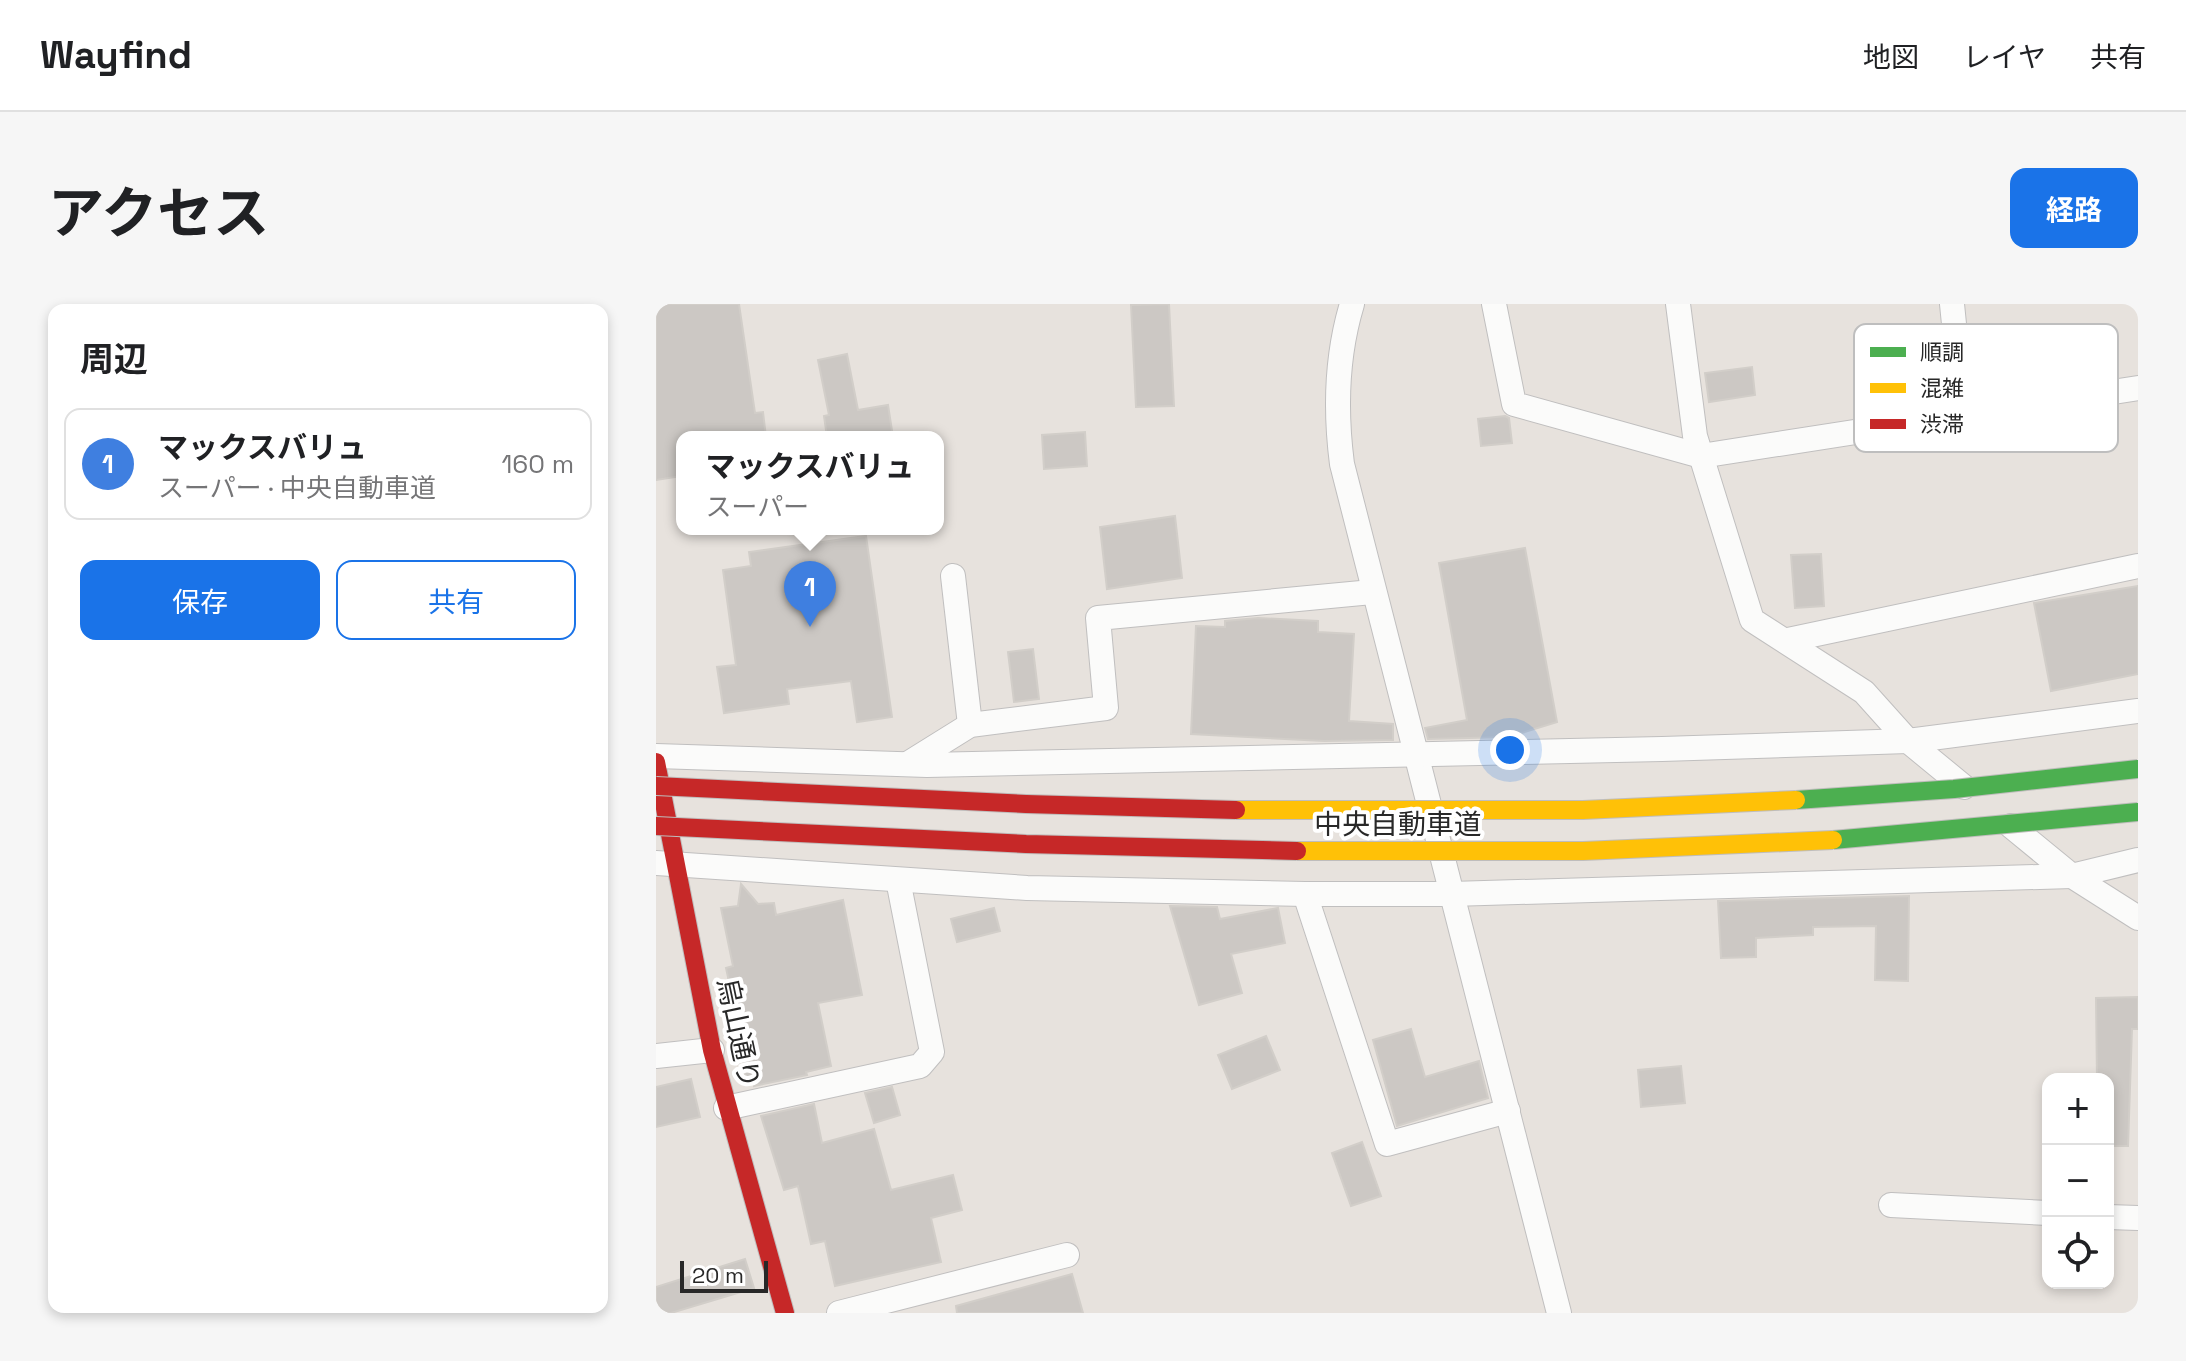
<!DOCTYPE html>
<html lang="ja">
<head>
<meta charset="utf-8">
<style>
	body { margin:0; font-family:"Space Grotesk","Noto Sans JP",sans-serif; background:#f6f6f6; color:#202124 }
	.controls { position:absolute; right:24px; bottom:24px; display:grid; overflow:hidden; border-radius:16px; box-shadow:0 4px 12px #0003 }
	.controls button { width:72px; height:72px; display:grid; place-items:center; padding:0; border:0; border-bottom:2px solid #e0e0e0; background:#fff; color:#202124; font:40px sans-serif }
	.scale { position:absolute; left:24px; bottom:20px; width:88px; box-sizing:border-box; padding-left:8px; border:4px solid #282828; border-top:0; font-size:22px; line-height:28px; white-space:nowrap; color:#282828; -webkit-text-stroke:6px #fff; paint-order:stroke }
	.you { position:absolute; left:854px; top:446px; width:28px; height:28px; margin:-20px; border:6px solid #fff; border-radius:50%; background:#1a73e8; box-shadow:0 0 0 12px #1a73e833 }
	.badge { display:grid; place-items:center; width:52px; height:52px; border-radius:50%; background:#1a73e8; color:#fff; font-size:26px; font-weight:700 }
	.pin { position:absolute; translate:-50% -66px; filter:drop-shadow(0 2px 4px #0008) }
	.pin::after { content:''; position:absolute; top:42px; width:28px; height:24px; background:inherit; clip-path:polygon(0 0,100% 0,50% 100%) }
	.popup { position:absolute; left:20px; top:127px; width:268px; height:104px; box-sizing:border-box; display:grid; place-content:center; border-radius:16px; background:#fff; filter:drop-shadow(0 2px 6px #0005); font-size:26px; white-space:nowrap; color:#757577 }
	.popup b { font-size:30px; color:#202124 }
	.popup::after { content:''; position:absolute; left:50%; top:100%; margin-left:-16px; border:16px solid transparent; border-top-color:#fff }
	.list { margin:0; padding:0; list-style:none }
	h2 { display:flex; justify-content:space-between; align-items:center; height:104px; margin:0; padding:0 32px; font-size:34px }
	h2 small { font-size:26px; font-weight:400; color:#757577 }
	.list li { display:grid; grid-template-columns:52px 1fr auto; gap:24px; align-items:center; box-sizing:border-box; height:112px; margin:0 16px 16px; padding:0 16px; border:2px solid #e0e0e0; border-radius:16px }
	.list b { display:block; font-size:30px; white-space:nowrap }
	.list p { margin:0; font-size:26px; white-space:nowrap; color:#757577 }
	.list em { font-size:26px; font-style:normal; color:#757577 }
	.actions { display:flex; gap:16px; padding:24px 32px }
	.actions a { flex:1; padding:18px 0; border:2px solid #1a73e8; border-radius:16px; text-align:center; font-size:28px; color:#1a73e8 }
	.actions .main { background:#1a73e8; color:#fff }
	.icon { flex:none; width:44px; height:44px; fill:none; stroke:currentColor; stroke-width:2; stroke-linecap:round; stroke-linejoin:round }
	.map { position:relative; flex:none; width:1482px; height:1009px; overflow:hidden; border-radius:16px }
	header { display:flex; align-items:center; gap:48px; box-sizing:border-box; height:112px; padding:0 40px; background:#fff; border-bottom:2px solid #e0e0e0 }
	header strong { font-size:38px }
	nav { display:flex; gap:44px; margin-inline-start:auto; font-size:28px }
	.intro { display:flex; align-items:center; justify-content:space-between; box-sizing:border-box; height:192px; padding:0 48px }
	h1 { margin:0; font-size:56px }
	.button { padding:20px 36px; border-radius:16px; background:#1a73e8; color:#fff; font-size:28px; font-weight:700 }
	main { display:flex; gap:48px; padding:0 48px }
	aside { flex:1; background:#fff; border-radius:16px; box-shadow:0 4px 12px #0003 }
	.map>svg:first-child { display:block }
	.building { fill:#ccc8c4; stroke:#d2cec9; stroke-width:2 }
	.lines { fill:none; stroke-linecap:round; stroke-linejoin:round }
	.street-casing { stroke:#c0bfbf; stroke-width:26 }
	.jam-casing { stroke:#c0bfbf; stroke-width:20 }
	.street { stroke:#fbfbfa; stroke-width:24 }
	.jam { stroke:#c62828; stroke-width:18 }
	.fast-bridge-casing { stroke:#bfbdbc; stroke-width:20; stroke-linecap:butt }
	.slow-bridge-casing { stroke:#bfbdbc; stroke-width:20; stroke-linecap:butt }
	.jam-bridge-casing { stroke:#bfbdbc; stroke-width:20; stroke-linecap:butt }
	.fast-bridge { stroke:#4caf50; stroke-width:18 }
	.slow-bridge { stroke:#ffc107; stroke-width:18 }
	.jam-bridge { stroke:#c62828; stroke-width:18 }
	.labels { text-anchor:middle; stroke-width:8; stroke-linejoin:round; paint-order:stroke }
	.street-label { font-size:28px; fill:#282828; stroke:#fff }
	.key { fill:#fff; stroke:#bebebe; stroke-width:2 }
	.key-label { font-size:22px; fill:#282828 }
</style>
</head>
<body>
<header>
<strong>Wayfind</strong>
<nav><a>地図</a><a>レイヤ</a><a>共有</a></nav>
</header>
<div class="intro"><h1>アクセス</h1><a class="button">経路</a></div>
<main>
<aside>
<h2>周辺<small></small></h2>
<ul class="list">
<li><span class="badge" style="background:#3f7fe0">1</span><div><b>マックスバリュ</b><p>スーパー · 中央自動車道</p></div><em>160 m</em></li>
</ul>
<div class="actions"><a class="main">保存</a><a>共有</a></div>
</aside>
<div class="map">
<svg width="1482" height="1009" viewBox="0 0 1482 1009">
	<rect width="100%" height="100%" fill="#e7e2dd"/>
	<g class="building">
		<path d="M0,0H83L99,109L107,108L110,133H26V172L0,176Z"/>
		<path d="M513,0L518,102L480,103L475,1Z"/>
		<path d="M191,50L202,106L232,101L237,133H171L168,112L173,111L162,56Z"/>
		<path d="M1096,63L1099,91L1053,98L1049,69Z"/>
		<path d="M849,112L853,114L856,139L825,142L822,115Z"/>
		<path d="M429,128L431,162L388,165L386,131Z"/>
		<path d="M519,212L526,274L451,285L444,223Z"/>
		<path d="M210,232L236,413L201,418L195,377L131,385L133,400L68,409L61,363L80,361L67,266L95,262L93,248Z"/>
		<path d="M869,244L901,418L853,433L772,435L769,424L811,416L783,259Z"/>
		<path d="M1165,250L1168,302L1139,304L1135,251Z"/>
		<path d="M1482,282V370L1395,387L1378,299Z"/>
		<path d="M602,314L662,317V328L698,330L693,417L737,420V436L668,437L535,430L540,322L569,323V317Z"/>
		<path d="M377,345L383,395L358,398L352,348Z"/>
		<path d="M85,580L102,600L118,599L120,611L187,596L206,691L162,699L175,762L150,768L151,771L98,782L97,774L90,775L85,747H88L70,664L77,662L65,604L82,602Z"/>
		<path d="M1253,592L1252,677L1219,676L1220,622L1157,623V631L1100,634V653L1065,654L1062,597Z"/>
		<path d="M514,602L561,603L564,615L622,604L629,639L575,650L586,689L543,701Z"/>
		<path d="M338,604L344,627L301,638L295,615Z"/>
		<path d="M1482,693V725H1476L1472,842H1452V775H1441L1440,694Z"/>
		<path d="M755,725L769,773L823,757L832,794L741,822L717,736Z"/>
		<path d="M610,732L624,766L576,785L562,751Z"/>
		<path d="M1025,762L1029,799L985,803L982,766Z"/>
		<path d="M35,775L44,813L0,823V783Z"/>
		<path d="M236,783L244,811L218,819L209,789Z"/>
		<path d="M158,800L166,839L218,825L235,886L297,871L306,906L275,914L285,958L179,982L169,937L155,940L142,882L128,886L105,812Z"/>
		<path d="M706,838L725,892L695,902L676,849Z"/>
		<path d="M89,955L98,984L15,1009H0V983Z"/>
		<path d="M416,970L427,1009H301L300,1002Z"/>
	</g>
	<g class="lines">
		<defs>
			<g id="street">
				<path d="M696,0C680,53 679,106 686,160L903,1009"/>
				<path d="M838,0L858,100L1045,152L1482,84"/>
				<path d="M1022,0L1039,132L1096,316L1208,388L1252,437L1308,483"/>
				<path d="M1296,0L1307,110"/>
				<path d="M297,272L314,421"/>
				<path d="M1132,336L1482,262"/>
				<path d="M0,452L271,461L1006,445L1252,437L1482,407"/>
				<path d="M253,459L314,421L450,404L442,314L716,288"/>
				<path d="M1355,522L1416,572L1482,614"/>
				<path d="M0,559L371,584L649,590H795L1416,572L1482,556"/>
				<path d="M649,590L731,840L852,807"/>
				<path d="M0,752L56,746"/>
				<path d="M70,804L264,762L276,748L242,576"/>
				<path d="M1235,901L1392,909"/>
				<path d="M1452,913L1482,914"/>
				<path d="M183,1009L411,951"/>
			</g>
			<path id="jam" d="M0,458L56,746L129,1009"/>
		</defs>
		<use href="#street" class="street-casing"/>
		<use href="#jam" class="jam-casing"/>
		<use href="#street" class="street"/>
		<use href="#jam" class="jam"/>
		<defs>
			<g id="fast-bridge">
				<path d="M1140,496L1298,485L1482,465"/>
				<path d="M1177,536L1482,508"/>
			</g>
			<g id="slow-bridge">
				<path d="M580,506H927L1140,496"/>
				<path d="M641,547H927L1177,536"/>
			</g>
			<g id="jam-bridge">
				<path d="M0,482L370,500L580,506"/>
				<path d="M0,522L370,540L641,547"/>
			</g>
		</defs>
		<use href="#fast-bridge" class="fast-bridge-casing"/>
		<use href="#slow-bridge" class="slow-bridge-casing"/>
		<use href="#jam-bridge" class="jam-bridge-casing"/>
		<use href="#fast-bridge" class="fast-bridge"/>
		<use href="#slow-bridge" class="slow-bridge"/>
		<use href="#jam-bridge" class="jam-bridge"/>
	</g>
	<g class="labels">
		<g class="street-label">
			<text x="742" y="530">中央自動車道</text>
			<text transform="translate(83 729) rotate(78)" y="10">烏山通り</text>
		</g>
	</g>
	<rect x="1198" y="20" width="264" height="128" rx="12" class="key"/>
	<rect x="1214" y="43" width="36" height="10" fill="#4caf50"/>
	<rect x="1214" y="79" width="36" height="10" fill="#ffc107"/>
	<rect x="1214" y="115" width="36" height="10" fill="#c62828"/>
	<g class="key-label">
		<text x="1264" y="56">順調</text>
		<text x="1264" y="92">混雑</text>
		<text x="1264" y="128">渋滞</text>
	</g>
</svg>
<div class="controls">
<button>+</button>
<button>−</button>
<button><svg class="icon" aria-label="locate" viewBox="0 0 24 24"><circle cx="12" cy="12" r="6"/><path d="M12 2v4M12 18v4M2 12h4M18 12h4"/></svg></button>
</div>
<div class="scale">20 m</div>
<div class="you"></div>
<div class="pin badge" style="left:154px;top:323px;background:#3f7fe0">1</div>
<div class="popup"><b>マックスバリュ</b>スーパー</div>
</div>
</main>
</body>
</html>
